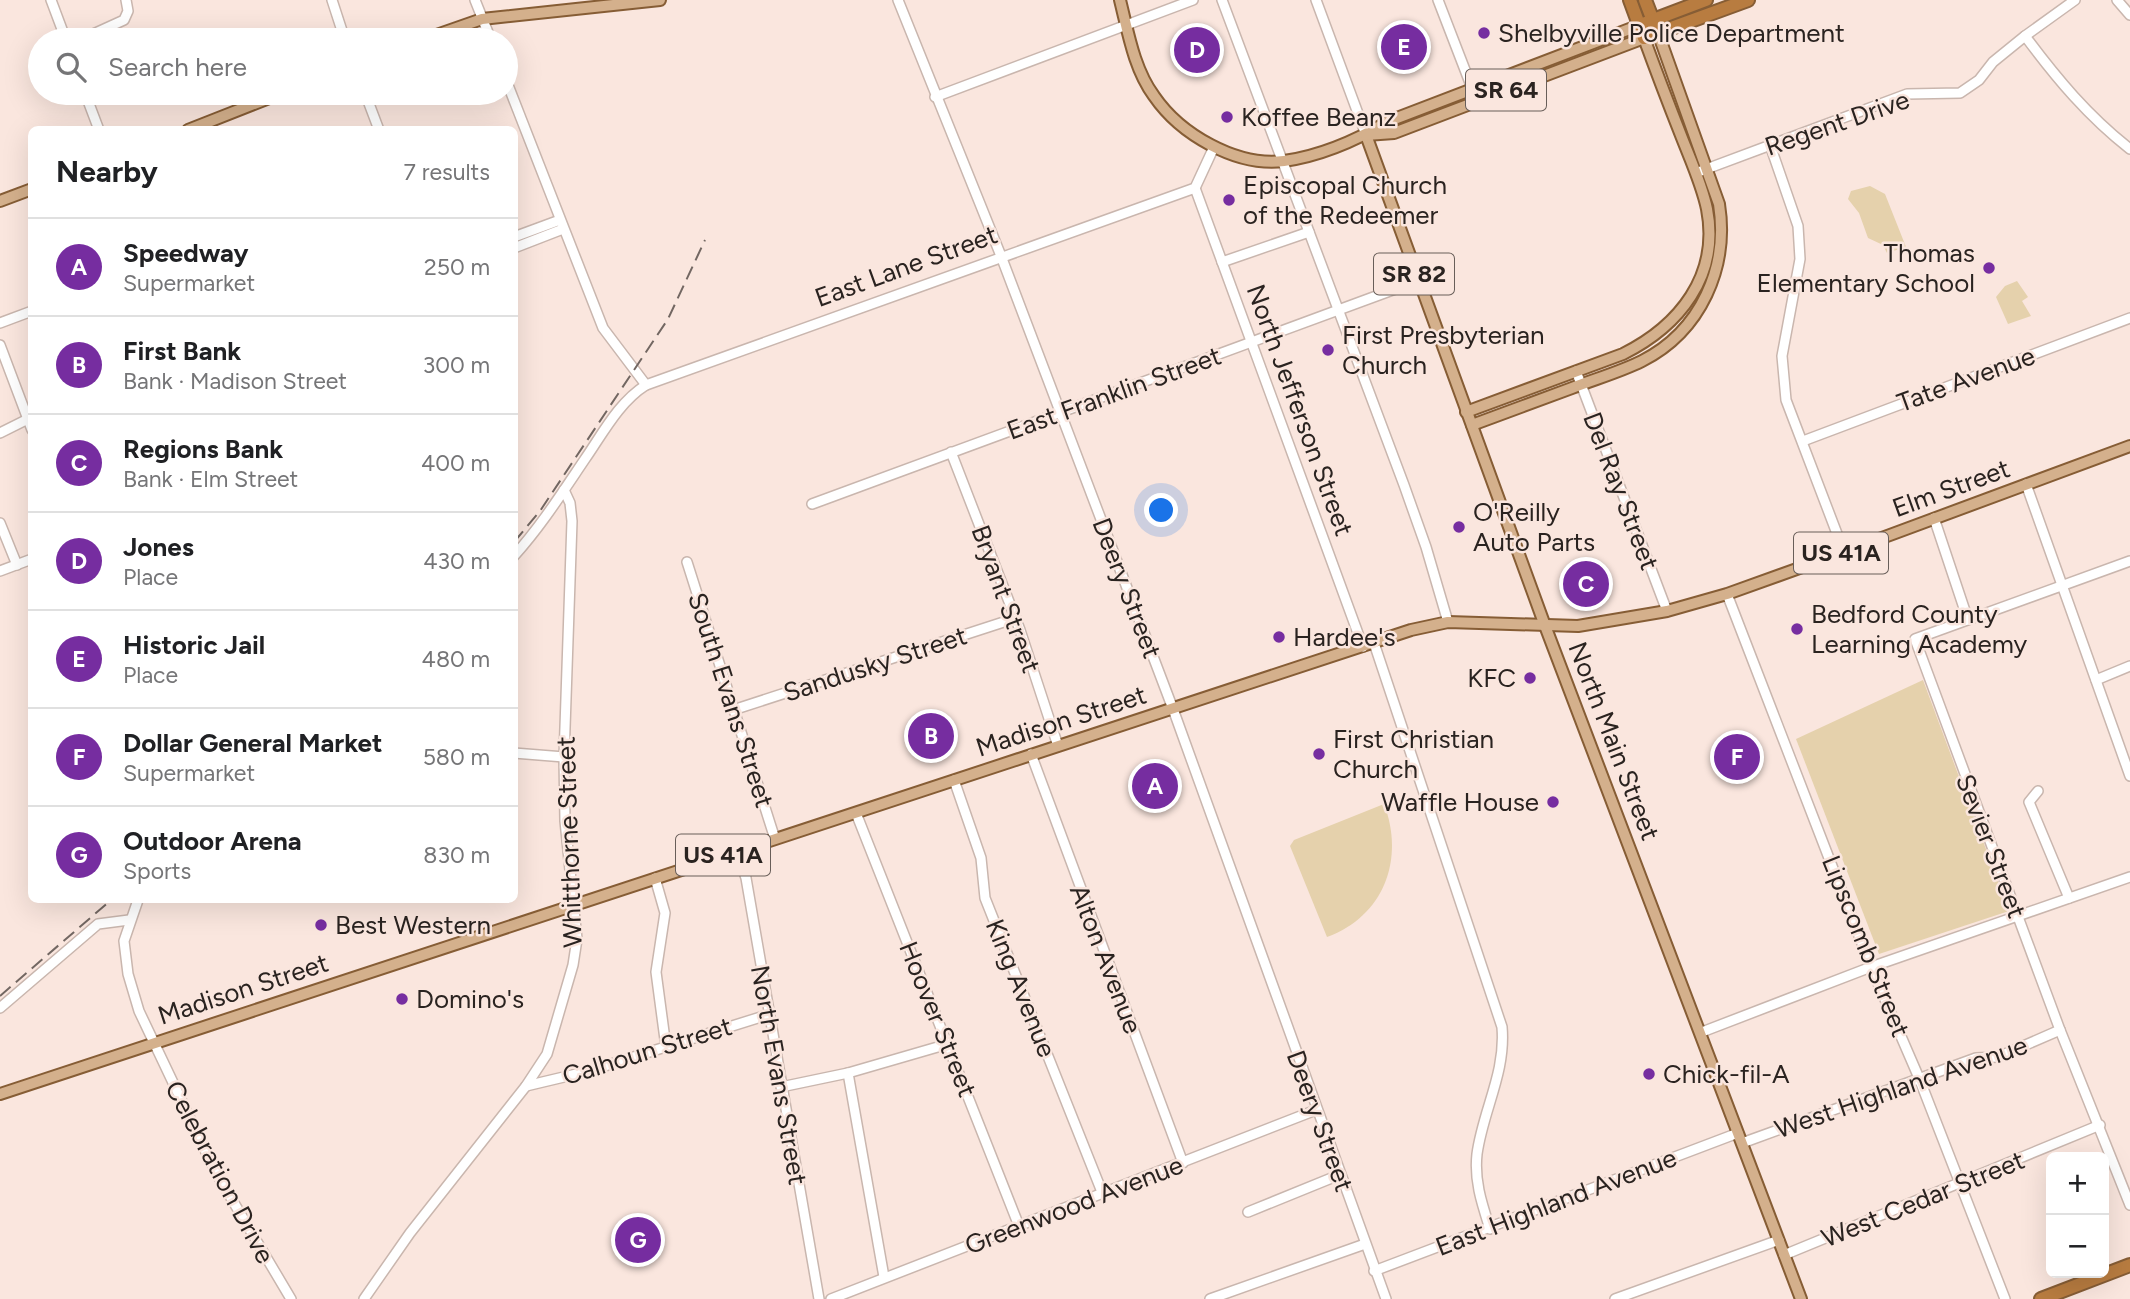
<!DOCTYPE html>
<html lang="en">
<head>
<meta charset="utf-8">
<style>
	body { margin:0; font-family:Figtree,sans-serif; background:#f6f6f6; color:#202124 }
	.controls { position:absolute; right:21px; bottom:21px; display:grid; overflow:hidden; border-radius:10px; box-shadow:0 7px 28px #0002 }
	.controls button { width:63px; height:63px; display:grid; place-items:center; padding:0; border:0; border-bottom:2px solid #e0e0e0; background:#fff; color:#202124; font:35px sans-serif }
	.you { position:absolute; left:1162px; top:511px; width:24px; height:24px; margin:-18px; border:5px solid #fff; border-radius:50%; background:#1a73e8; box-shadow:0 0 0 10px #1a73e833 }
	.badge { display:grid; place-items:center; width:46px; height:46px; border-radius:50%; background:#762da0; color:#fff; font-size:23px; font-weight:700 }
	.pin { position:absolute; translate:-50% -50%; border:4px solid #fff; box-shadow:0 2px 7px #0006 }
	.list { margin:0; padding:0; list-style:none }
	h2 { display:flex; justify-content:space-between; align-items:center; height:91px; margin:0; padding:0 28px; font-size:30px }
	h2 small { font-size:23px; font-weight:400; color:#757577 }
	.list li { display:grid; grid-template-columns:46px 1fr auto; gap:21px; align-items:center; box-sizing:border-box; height:98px; padding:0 28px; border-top:2px solid #e0e0e0 }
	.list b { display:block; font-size:26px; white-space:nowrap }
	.list p { margin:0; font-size:23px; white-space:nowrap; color:#757577 }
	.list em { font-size:23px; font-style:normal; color:#757577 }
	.icon { flex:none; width:38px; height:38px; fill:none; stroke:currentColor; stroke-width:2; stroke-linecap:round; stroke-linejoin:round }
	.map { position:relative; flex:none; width:2130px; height:1299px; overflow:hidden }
	.search { position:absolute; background:#fff; box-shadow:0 7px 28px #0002; left:28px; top:28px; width:490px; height:77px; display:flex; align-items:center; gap:18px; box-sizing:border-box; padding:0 24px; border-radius:38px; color:#757577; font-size:26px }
	.panel { position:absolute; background:#fff; box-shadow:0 7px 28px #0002; left:28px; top:126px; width:490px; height:777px; border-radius:10px }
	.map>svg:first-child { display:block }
	.green { fill:#e5d1ac }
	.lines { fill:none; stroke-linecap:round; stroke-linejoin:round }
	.minor-casing { stroke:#c9b6ae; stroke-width:12 }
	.major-casing { stroke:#865d35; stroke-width:14 }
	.highway-casing { stroke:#865d35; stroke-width:16 }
	.minor { stroke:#fff; stroke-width:9 }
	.major { stroke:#d4b08c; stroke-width:10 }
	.highway { stroke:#b87c40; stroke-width:12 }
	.rail { stroke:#726762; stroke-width:2; stroke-dasharray:14 7; stroke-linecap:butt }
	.poi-dot { fill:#762da0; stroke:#fae6de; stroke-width:2.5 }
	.labels { text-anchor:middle; stroke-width:5; stroke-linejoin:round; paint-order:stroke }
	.shield { fill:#fae6de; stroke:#685e59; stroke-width:2 }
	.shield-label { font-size:24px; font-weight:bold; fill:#2a2320 }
	.poi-label { font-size:26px; fill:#2a2320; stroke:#fae6de; text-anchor:start }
	.street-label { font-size:26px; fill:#2a2320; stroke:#fae6de }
</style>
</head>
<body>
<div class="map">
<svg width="2130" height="1299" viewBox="0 0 2130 1299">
	<rect width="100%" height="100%" fill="#fae6de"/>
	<g class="green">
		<path d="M1870,186L1885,194L1906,247L1887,253L1883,245L1868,238L1859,213L1848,199L1851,191Z"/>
		<path d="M2017,281L2028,297L2022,301L2031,316L2008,324L1996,297L2005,286Z"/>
		<path d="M1923,680L2009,911L1879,954L1796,739Z"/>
		<path d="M1384,804C1405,859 1384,916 1327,937L1290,846L1294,840Z"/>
	</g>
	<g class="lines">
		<defs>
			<g id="minor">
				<path d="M51,0L66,40"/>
				<path d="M332,0L345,40"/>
				<path d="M475,0L491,40"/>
				<path d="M898,0L1001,256L1173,709L1386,1299"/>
				<path d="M1222,0L1404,485L1426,547L1448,622"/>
				<path d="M1316,0L1366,135"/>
				<path d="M1438,0L1477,101"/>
				<path d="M2117,0L2130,15"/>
				<path d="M2025,36C2057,79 2088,116 2130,149"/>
				<path d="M80,40L124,20L128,11L126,0"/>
				<path d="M506,80L603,328L646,385"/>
				<path d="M85,93L99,130"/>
				<path d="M365,93L379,130"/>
				<path d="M935,97L1193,0"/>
				<path d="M1770,145L1798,226L1800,259L1782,356L1786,400L1844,552"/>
				<path d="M1701,171L1907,94L1960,93L1979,80L1993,62L2025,36L2075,0"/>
				<path d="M1195,188L1363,647"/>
				<path d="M514,237L560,220"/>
				<path d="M514,248L563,229"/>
				<path d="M1222,262L1309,232"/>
				<path d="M0,323L32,311"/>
				<path d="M0,345L32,430"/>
				<path d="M1576,371L1667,611"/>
				<path d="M0,433L32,417"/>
				<path d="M1803,441L2130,318"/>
				<path d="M951,452L1020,630L1058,746"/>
				<path d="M2026,484L2130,776"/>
				<path d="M812,504L1417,281"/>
				<path d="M1934,518L1968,620"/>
				<path d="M0,523L17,565"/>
				<path d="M514,556C541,526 562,493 585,459C603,433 619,402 646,385L1195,188L1214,147"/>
				<path d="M2130,561L1915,639L2060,1030L2130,1205"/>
				<path d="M687,562L775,839"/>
				<path d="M0,571L32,559"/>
				<path d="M1727,594L1871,967L1919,1078L2005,1299"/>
				<path d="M1374,643L1502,1027C1506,1073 1483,1110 1477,1154C1474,1181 1482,1204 1490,1229"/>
				<path d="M2096,680L2130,666"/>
				<path d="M733,710L1016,618"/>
				<path d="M514,753L564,757"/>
				<path d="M1031,754L1183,1163"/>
				<path d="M954,780L981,858L985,898L1102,1192"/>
				<path d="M2038,791L2029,802L2069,898"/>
				<path d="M856,813L1019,1226"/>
				<path d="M737,851L746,878L819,1299"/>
				<path d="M655,878L665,913L656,972L666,1047"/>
				<path d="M138,900L124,941L128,974L139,1011L215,1171L291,1299"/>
				<path d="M0,1008L98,924L129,920"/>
				<path d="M1702,1032L1871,967L2130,877"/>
				<path d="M848,1073L884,1277"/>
				<path d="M526,1086L589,1071L767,1015"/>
				<path d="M781,1087L848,1073L948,1044"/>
				<path d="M1742,1143L1976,1058L1998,1057L2060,1030"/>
				<path d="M1248,1212L1339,1175"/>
				<path d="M1784,1255L2100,1125"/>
				<path d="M1374,1271L1738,1133"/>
				<path d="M364,1299L410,1233L526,1086L547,1054L573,965L577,939L565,821L564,757L572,521L570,503L564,490"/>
				<path d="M831,1299L1316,1110"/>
				<path d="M1210,1299L1365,1244"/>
				<path d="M1615,1299L1779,1240"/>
			</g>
			<g id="major">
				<path d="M1120,0C1128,32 1134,69 1154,96C1180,134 1236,167 1284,161C1320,156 1357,140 1389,121L1640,25"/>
				<path d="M422,40L482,19L660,0"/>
				<path d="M188,130L282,93"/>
				<path d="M1366,135L1544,623L1801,1299"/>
				<path d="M1366,135L1394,133L1644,38C1656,71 1669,105 1682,138C1691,161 1702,185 1707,209C1720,276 1679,326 1623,354L1466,412"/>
				<path d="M0,201L32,189"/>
				<path d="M1472,425C1505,413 1539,400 1572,388C1595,379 1620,372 1642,361C1701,331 1729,267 1719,204L1658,33"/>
				<path d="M0,1094L1411,630L1448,622L1578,626L1667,611L1727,594L1844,552L2130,446"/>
			</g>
			<g id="highway">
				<path d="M1630,0L1644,38L1748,0"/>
				<path d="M1645,0L1655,26"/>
				<path d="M1640,25L1706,0"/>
				<path d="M2041,1299L2130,1265"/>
			</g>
		</defs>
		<use href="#minor" class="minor-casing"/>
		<use href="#major" class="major-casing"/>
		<use href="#highway" class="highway-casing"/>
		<use href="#minor" class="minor"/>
		<use href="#major" class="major"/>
		<use href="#highway" class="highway"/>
		<g class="rail">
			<path d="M514,542L540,511L668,319L705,240"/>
			<path d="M0,996L111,900"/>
		</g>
	</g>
	<g class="poi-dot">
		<circle cx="1484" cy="33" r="7"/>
		<circle cx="1227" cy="117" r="7"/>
		<circle cx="1229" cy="200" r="7"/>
		<circle cx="1989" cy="268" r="7"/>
		<circle cx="1328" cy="350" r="7"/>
		<circle cx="1459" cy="527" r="7"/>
		<circle cx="1797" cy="629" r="7"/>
		<circle cx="1279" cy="637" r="7"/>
		<circle cx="1530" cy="678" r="7"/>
		<circle cx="1319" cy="754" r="7"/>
		<circle cx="1553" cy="802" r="7"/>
		<circle cx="321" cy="925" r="7"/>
		<circle cx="402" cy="999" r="7"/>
		<circle cx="1649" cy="1074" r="7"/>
	</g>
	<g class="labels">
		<g class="shield">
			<rect x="1466" y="69.5" width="80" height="41" rx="5"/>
			<rect x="1374" y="253.5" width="80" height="41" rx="5"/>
			<rect x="1794" y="532.5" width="94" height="41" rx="5"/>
			<rect x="676" y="834.5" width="94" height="41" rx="5"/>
		</g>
		<g class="shield-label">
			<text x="1506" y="98">SR 64</text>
			<text x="1414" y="282">SR 82</text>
			<text x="1841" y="561">US 41A</text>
			<text x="723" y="863">US 41A</text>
		</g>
		<g class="poi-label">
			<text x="1498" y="42">Shelbyville Police Department</text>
			<text x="1241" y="126">Koffee Beanz</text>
			<text x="1243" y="194">Episcopal Church<tspan x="1243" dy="30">of the Redeemer</tspan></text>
			<text x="1975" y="262" text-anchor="end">Thomas<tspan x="1975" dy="30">Elementary School</tspan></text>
			<text x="1342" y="344">First Presbyterian<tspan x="1342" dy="30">Church</tspan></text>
			<text x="1473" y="521">O'Reilly<tspan x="1473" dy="30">Auto Parts</tspan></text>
			<text x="1811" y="623">Bedford County<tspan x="1811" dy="30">Learning Academy</tspan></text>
			<text x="1293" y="646">Hardee's</text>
			<text x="1516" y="687" text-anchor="end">KFC</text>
			<text x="1333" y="748">First Christian<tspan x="1333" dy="30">Church</tspan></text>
			<text x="1539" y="811" text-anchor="end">Waffle House</text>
			<text x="335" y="934">Best Western</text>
			<text x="416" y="1008">Domino's</text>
			<text x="1663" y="1083">Chick-fil-A</text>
		</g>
		<g class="street-label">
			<text transform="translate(1837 123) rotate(-19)" y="9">Regent Drive</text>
			<text transform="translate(906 266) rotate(-20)" y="9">East Lane Street</text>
			<text transform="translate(1966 379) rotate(-20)" y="9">Tate Avenue</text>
			<text transform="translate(1114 393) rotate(-20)" y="9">East Franklin Street</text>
			<text transform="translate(1300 410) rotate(70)" y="9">North Jefferson Street</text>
			<text transform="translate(1951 488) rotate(-20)" y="9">Elm Street</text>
			<text transform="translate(1621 491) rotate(69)" y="9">Del Ray Street</text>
			<text transform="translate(1127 588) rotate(69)" y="9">Deery Street</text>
			<text transform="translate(1006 599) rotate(70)" y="9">Bryant Street</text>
			<text transform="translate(875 664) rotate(-18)" y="9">Sandusky Street</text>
			<text transform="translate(731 700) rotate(72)" y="9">South Evans Street</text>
			<text transform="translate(1061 721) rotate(-18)" y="9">Madison Street</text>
			<text transform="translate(1614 741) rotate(69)" y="9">North Main Street</text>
			<text transform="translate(569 842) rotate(-92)" y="9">Whitthorne Street</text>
			<text transform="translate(1991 846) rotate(69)" y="9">Sevier Street</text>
			<text transform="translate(1866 946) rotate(68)" y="9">Lipscomb Street</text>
			<text transform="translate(1106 959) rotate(69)" y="9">Alton Avenue</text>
			<text transform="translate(1021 988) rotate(68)" y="9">King Avenue</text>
			<text transform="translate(243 989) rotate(-18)" y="9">Madison Street</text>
			<text transform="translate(938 1019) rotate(68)" y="9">Hoover Street</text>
			<text transform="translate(647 1051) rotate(-17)" y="9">Calhoun Street</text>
			<text transform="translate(779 1075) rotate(80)" y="9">North Evans Street</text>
			<text transform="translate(1901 1087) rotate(-19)" y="9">West Highland Avenue</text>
			<text transform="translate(1320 1121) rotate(70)" y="9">Deery Street</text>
			<text transform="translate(220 1172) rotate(62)" y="9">Celebration Drive</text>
			<text transform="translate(1923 1199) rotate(-22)" y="9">West Cedar Street</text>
			<text transform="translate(1556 1202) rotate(-21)" y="9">East Highland Avenue</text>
			<text transform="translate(1074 1205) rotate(-21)" y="9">Greenwood Avenue</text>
		</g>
	</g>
</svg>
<div class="controls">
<button>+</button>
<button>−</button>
</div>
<div class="you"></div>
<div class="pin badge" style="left:1155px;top:786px">A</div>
<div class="pin badge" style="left:931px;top:736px">B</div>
<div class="pin badge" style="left:1586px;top:584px">C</div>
<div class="pin badge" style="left:1197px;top:50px">D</div>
<div class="pin badge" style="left:1404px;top:47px">E</div>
<div class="pin badge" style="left:1737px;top:757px">F</div>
<div class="pin badge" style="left:638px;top:1240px">G</div>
<div class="search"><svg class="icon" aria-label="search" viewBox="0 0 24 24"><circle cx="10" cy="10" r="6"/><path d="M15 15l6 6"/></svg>Search here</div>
<section class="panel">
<h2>Nearby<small>7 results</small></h2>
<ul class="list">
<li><span class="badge">A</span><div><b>Speedway</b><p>Supermarket</p></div><em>250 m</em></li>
<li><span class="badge">B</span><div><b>First Bank</b><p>Bank · Madison Street</p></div><em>300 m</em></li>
<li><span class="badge">C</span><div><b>Regions Bank</b><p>Bank · Elm Street</p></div><em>400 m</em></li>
<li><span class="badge">D</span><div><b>Jones</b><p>Place</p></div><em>430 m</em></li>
<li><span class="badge">E</span><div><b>Historic Jail</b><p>Place</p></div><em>480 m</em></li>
<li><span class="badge">F</span><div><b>Dollar General Market</b><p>Supermarket</p></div><em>580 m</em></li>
<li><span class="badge">G</span><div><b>Outdoor Arena</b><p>Sports</p></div><em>830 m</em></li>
</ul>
</section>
</div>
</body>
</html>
